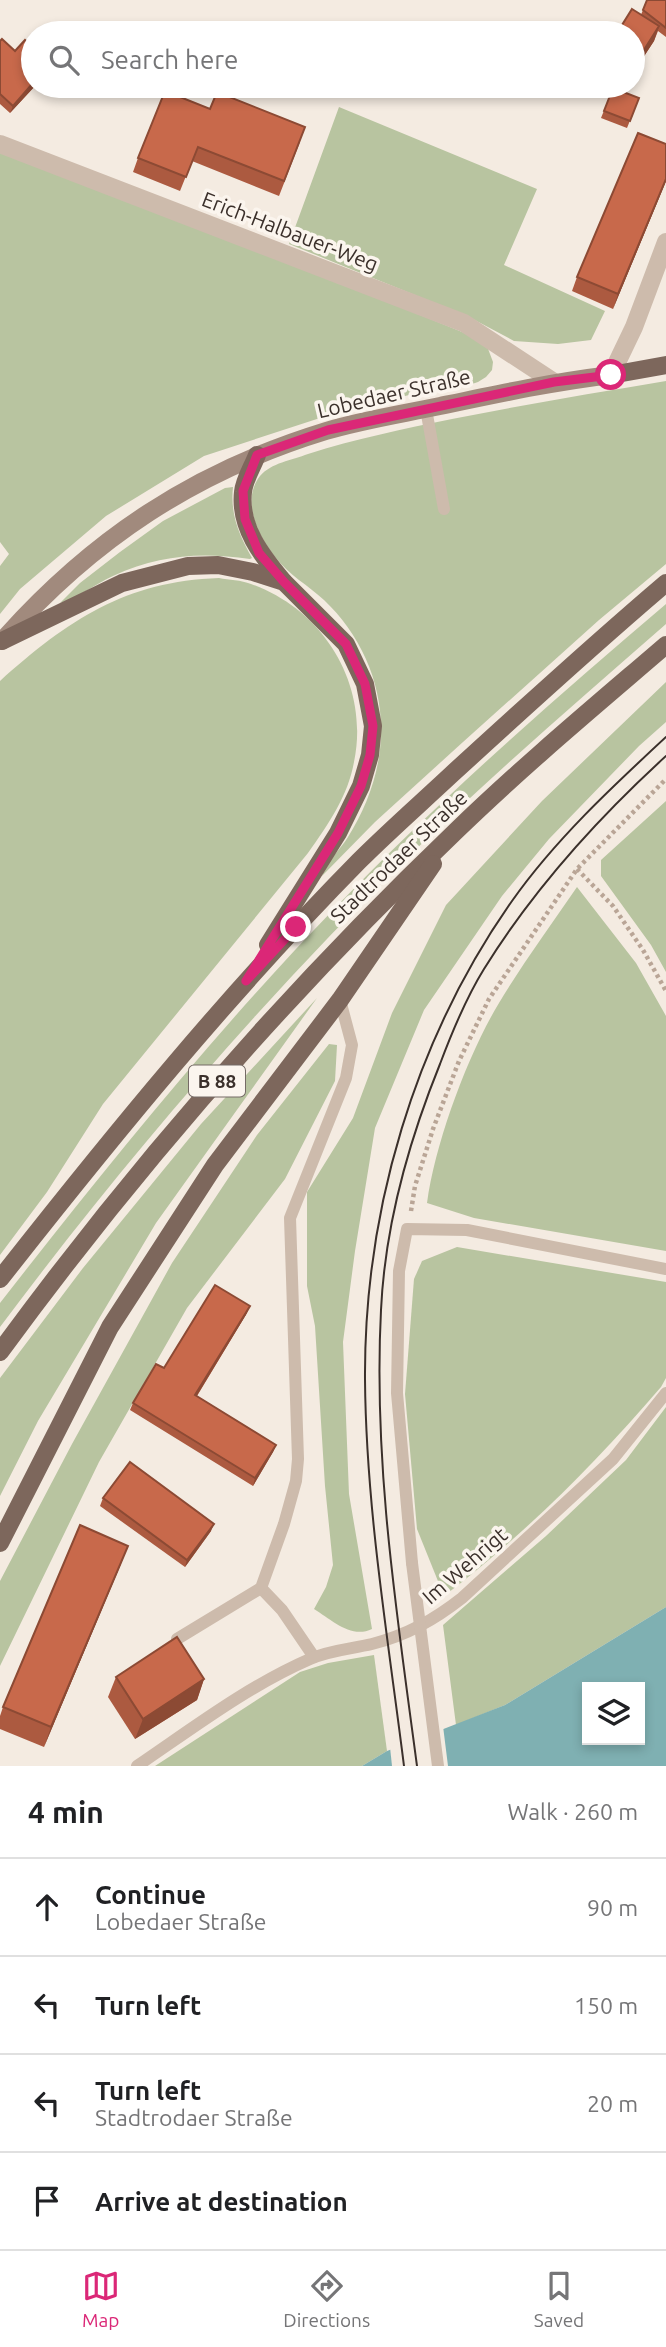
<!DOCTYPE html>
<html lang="en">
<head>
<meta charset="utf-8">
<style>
	body { margin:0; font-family:Ubuntu,sans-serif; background:#f2f2f2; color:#202124 }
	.controls { position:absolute; right:21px; bottom:21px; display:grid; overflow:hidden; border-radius:0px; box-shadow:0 4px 10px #0003 }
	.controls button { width:63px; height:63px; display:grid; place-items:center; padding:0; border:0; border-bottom:2px solid #e0e0e0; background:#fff; color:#202124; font:35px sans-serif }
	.stop { position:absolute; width:21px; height:21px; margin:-16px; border:5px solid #db2777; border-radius:50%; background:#fff }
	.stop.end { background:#db2777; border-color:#fff; box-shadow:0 2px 7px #0008 }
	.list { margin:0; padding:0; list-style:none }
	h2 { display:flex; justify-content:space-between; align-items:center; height:91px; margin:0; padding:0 28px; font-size:30px }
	h2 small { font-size:23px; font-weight:400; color:#757577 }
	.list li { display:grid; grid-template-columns:46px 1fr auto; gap:21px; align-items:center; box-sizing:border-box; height:98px; padding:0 28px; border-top:2px solid #e0e0e0 }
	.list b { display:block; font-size:26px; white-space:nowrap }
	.list p { margin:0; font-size:23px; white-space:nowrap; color:#757577 }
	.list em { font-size:23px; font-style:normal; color:#757577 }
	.icon { flex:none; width:38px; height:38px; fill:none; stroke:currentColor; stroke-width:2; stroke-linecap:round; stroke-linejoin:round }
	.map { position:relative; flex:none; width:666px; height:1766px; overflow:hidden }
	.search { position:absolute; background:#fff; box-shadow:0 4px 10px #0003; left:21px; right:21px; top:21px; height:77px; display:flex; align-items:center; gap:18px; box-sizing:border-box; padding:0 24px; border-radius:38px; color:#757577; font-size:26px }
	.sheet { height:483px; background:#fff }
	nav { display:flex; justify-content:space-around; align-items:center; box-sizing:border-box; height:98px; border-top:2px solid #e0e0e0; background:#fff; font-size:19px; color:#757577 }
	nav a { display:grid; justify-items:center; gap:4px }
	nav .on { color:#db2777 }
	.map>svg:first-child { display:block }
	.green { fill:#b8c4a0 }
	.water { fill:#7fb0b2; fill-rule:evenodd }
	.pier { fill:#f4ebe1 }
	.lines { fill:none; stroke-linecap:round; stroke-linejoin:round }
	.path { stroke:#b9a596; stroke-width:4.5; stroke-dasharray:3.5 3.5; stroke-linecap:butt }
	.service { stroke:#cdbbac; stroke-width:12 }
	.minor { stroke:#cdbbac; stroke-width:18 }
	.secondary { stroke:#a18a7d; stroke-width:18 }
	.primary { stroke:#7d675c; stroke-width:18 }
	.tram { stroke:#3b302b; stroke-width:2 }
	.service-bridge { stroke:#cdbbac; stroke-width:12 }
	.wall { fill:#ac5a40 }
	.shaded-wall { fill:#8c4a34 }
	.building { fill:#c8694b; stroke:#8c4a34; stroke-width:2 }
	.route { stroke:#db2777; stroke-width:9 }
	.labels { text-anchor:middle; stroke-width:7; stroke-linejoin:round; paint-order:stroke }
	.shield { fill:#fbf5ee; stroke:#756b66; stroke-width:2 }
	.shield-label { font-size:19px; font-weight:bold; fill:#3b302b }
	.street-label { font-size:21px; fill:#3b302b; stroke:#fbf5ee }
</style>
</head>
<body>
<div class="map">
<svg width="666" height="1766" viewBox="0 0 666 1766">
	<rect width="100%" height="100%" fill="#f4ebe1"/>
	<g class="green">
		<path d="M339,107L537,189L504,265L605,311L591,340L558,344L514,341L469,317L289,244Z"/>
		<path d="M0,153L238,241L477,338L487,346L493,362L492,370L486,377L478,382L463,387L409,395L320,418L204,456L106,516L20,589L0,614V566L9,554L0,542Z"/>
		<path d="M666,381V564L599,620L463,742L375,822L322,876C325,863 340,850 348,837C367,807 381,769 381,732C382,682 360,634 324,600C308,585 290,576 276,558C259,537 240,502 260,476C271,463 292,460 308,454C355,439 403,429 452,419C523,405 594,393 666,381Z"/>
		<path d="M233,487C230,514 239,535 252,558L250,559C199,552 160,555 113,576C95,584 78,598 60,603L80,583L120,552L163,521L225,488Z"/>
		<path d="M219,578C229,580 241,580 251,584C324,610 370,685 354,762C348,796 328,825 308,853L103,1104L47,1192L0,1255V681C68,620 126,581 219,578Z"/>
		<path d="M666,604V624C579,700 492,775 410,855C261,1001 125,1160 0,1327V1303C106,1167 215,1032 335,908C439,800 552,701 666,604Z"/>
		<path d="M666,682V722L639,746L549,839L502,896L424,1010L375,1128L355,1251L343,1342L349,1494L372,1629C351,1639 332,1620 314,1609L326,1587L333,1565L325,1486L315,1326L307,1286V1192L353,1118L392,1013L446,905L542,801Z"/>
		<path d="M666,801V972L651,945L601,876V860Z"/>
		<path d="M577,887L636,963L666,1016V1251L474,1218L427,1203C435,1143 468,1054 499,1003C523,963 551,925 577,887Z"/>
		<path d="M317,998L156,1223L38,1421L0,1496V1378L83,1268L201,1124Z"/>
		<path d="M329,1044L337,1045L335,1081L285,1179L187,1308L99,1462L0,1666V1581L72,1444L172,1263L257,1135Z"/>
		<path d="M457,1247L666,1282V1378L661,1387C594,1465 526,1533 444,1596L417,1529L405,1394L414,1279L422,1261Z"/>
		<path d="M666,1407V1607L505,1705L456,1725L443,1625L546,1536L626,1460Z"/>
		<path d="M374,1655L387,1751L362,1766H155L300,1672L328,1663Z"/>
	</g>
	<path class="water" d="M666,1607V1766H362L387,1751L505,1705ZM587,1687H640V1740H587Z"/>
	<path class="pier" d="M443,1726L448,1766H392L390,1747Z"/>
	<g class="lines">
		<g class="path">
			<path d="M577,869L613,906L643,950L666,991"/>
			<path d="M411,1211L415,1186L433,1129L459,1061L489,999L577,869L666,779"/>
		</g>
		<g class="service">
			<path d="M426,409L444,509"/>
			<path d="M412,1563L397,1393L399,1271L407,1229L467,1230L666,1269"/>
			<path d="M261,1588L282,1610L314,1657"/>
			<path d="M177,1639L261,1588L284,1524L296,1481L298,1459L290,1218L346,1078L352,1045L340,1000"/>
			<path d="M137,1766C193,1728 248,1686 310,1659C330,1650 351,1649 372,1644C407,1635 434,1620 462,1598L613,1459L666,1393"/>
		</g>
		<g class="minor">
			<path d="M0,144L464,323L554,382"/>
			<path d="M611,375L634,327L666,242"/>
		</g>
		<path class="secondary" d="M2,641C92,539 195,471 326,431C363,420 402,414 440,406C497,394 553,382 611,375"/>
		<g class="primary">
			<path d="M611,375L666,365"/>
			<path d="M257,455C253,466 244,480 243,492C239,527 262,556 283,581"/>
			<path d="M2,641L122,583L188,566L218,565L253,572L284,582L346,644L365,684L373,726L370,755L361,786L338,833L268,945"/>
			<path d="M0,1279C114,1134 230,992 359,861C389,831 421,803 452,774C523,709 593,645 666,583"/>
			<path d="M0,1352C136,1166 289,991 456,831C523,766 595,706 666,645"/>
			<path d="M0,1543L110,1327L215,1165L340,1000L433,864"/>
		</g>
		<g class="tram">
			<path d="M404,1766C388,1638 366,1508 365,1379C364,1210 415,1039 512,901C555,840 612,787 666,737"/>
			<path d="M417,1766C397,1615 373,1463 381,1310C385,1224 408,1143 440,1064C452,1032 466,998 484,969C533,890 597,819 666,756"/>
		</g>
		<path class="service-bridge" d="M412,1563L438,1766"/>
	</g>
	<g class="wall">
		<path d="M666,0V37L658,31L654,41L637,67L633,64V33L643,10Z"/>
		<path d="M0,41L33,75V86H35L10,113L0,104Z"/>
		<path d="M522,86H543L540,93Z"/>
		<path d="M613,88L639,98L627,128L601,118Z"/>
		<path d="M210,109L300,142L279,196L192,161L180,191L133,172L138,158Z"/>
		<path d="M666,181L613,309L572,291L577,277Z"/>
		<path d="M247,1313L197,1396L276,1445L273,1452L253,1486L130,1410L133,1403L164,1368Z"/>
		<path d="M103,1498L211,1531L185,1567L100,1506Z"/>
		<path d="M128,1546L120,1566L44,1747L0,1729V1716L3,1707Z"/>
		<path d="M116,1677L204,1679L197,1700L135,1739L108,1697Z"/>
	</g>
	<g class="shaded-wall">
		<path d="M659,26L654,41L637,67L642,53Z"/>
		<path d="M33,83V86H35L10,113L13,106Z"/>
		<path d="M666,179V181L613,309L618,294Z"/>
		<path d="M250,1306L247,1313L193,1402L195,1395Z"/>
		<path d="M276,1445L273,1452L253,1486L255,1478Z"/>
		<path d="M214,1524L211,1531L185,1567L187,1560Z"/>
		<path d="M128,1546L120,1566L44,1747L51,1727Z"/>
		<path d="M204,1679L197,1700L135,1739L143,1719Z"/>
	</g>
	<g class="building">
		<path d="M647,0H666V28L643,10Z"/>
		<path d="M632,9L659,26L642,53L633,47V33H617Z"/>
		<path d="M2,39L15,51L25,40L33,47V71L31,74L33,76V83L13,106L0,94V41Z"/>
		<path d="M613,88L639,98L630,121L604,111Z"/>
		<path d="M165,91L210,109L217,92L305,127L284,181L198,147L186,177L138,158Z"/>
		<path d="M638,133L666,144V179L618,294L577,277Z"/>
		<path d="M215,1285L250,1306L195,1395L276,1445L255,1478L133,1403L156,1364L164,1368Z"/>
		<path d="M130,1462L214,1524L187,1560L103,1498Z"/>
		<path d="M80,1525L128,1546L51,1727L3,1707Z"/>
		<path d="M177,1637L204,1679L143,1719L116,1677Z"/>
	</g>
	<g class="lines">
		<path class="route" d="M296,927L246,981L338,833L361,786L370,755L373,726L365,684L346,644L284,582L259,553L245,519L243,491L257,455L328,430L554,382L611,375"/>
	</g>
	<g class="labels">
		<rect class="shield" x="189" y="1065.5" width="56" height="31" rx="5"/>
		<g class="shield-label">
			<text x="217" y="1088">B 88</text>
		</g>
		<g class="street-label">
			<text transform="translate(290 232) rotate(21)" y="7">Erich-Halbauer-Weg</text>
			<text transform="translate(394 394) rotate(-13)" y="7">Lobedaer Straße</text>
			<text transform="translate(399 857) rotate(-44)" y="7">Stadtrodaer Straße</text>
			<text transform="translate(465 1566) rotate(-41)" y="7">Im Wehrigt</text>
		</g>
	</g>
</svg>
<div class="controls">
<button><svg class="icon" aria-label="layers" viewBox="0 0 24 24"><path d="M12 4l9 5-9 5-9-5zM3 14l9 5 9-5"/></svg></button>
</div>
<div class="stop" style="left:611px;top:375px"></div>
<div class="stop end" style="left:296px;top:927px"></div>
<div class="search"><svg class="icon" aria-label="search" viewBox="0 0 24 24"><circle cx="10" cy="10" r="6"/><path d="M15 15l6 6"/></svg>Search here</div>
</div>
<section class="sheet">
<h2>4 min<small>Walk · 260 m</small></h2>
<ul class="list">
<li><svg class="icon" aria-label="ahead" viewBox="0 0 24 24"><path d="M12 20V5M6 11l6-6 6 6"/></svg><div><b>Continue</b><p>Lobedaer Straße</p></div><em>90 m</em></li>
<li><svg class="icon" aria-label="left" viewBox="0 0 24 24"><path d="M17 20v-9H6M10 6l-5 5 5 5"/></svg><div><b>Turn left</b></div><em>150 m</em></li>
<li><svg class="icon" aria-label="left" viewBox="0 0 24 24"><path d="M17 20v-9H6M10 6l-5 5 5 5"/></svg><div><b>Turn left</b><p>Stadtrodaer Straße</p></div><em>20 m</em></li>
<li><svg class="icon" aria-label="arrive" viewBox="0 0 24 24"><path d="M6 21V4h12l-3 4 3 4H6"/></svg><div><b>Arrive at destination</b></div></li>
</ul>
</section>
<nav>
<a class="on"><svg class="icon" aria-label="map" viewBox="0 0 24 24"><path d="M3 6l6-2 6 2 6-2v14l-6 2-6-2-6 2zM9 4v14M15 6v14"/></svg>Map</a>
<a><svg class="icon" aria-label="directions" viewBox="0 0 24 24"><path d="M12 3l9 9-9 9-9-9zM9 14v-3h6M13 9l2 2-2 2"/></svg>Directions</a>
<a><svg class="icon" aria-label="saved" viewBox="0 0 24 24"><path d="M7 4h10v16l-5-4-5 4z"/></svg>Saved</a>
</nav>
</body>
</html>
